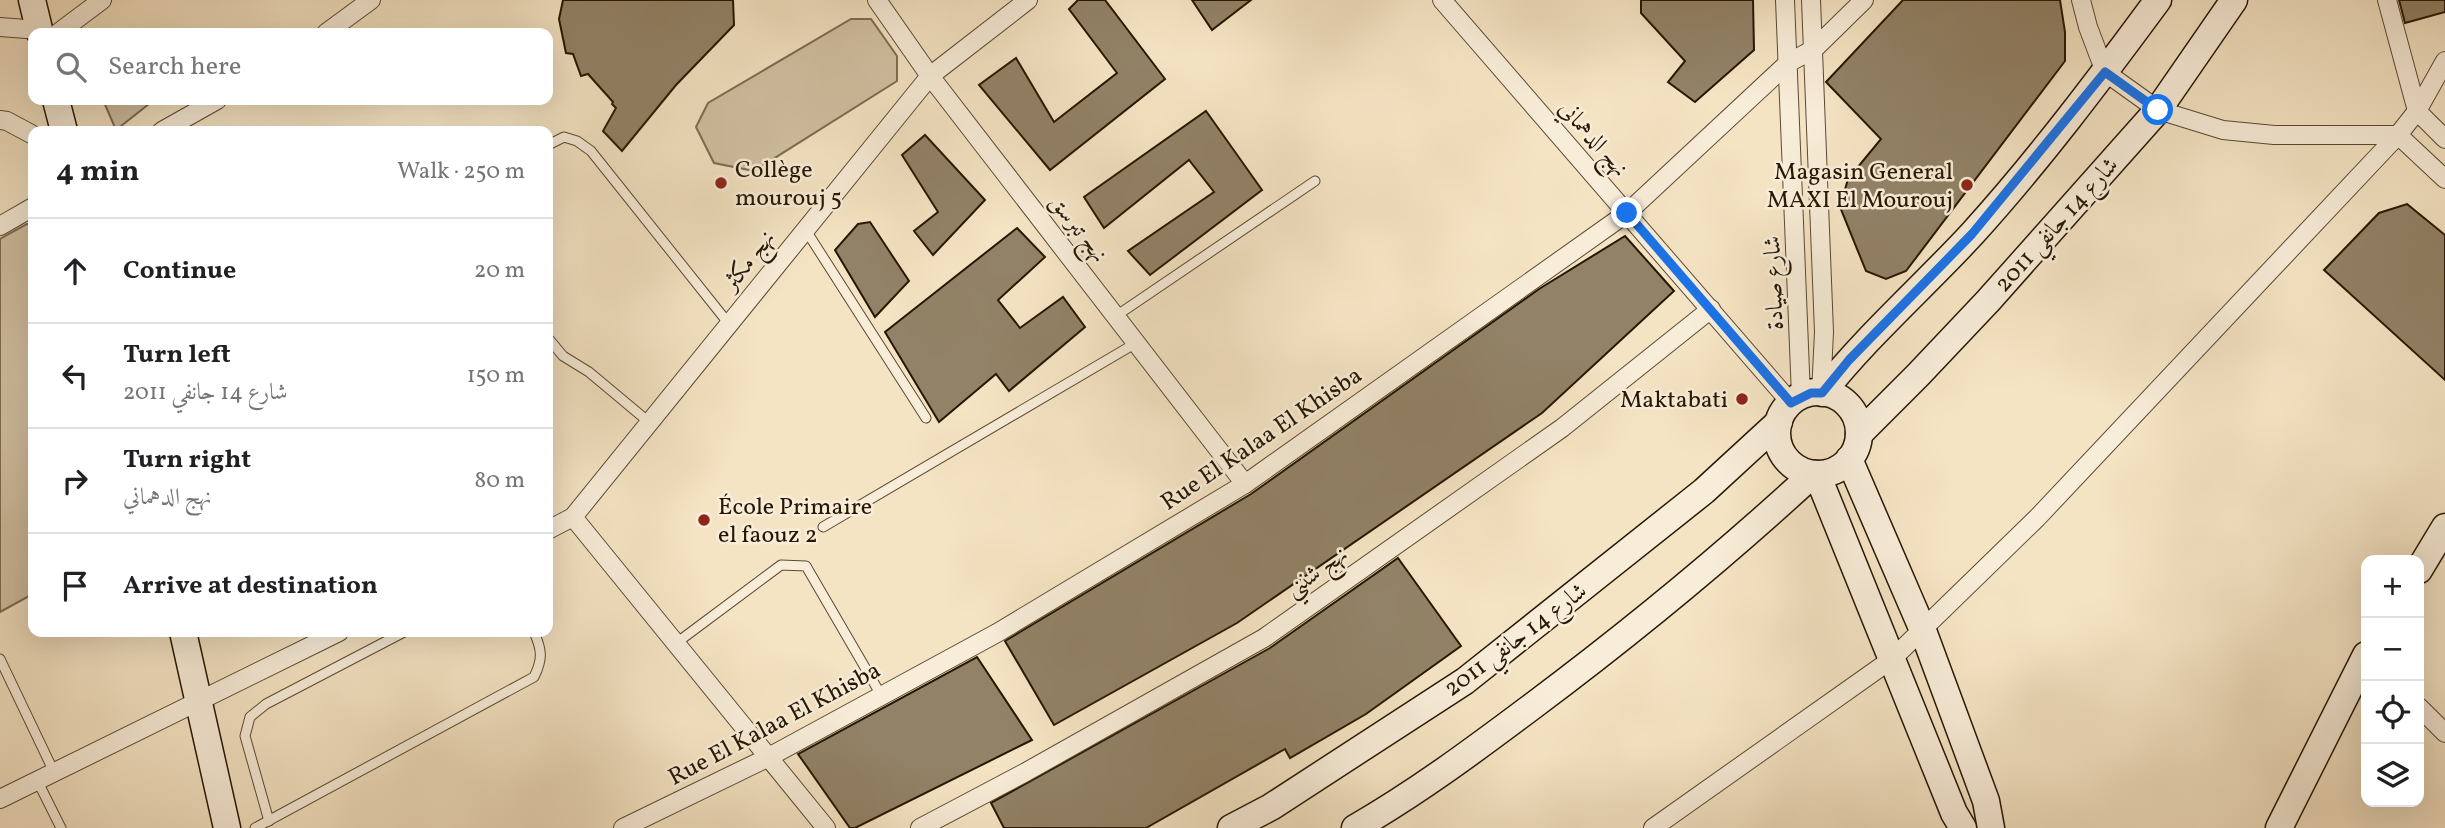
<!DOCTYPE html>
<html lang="en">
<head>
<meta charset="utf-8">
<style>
	body { margin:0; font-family:Vollkorn,Amiri,serif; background:#f6f6f6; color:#202124 }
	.controls { position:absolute; right:21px; bottom:21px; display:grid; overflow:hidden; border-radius:14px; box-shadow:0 7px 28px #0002 }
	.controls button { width:63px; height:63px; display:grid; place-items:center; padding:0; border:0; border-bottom:2px solid #e0e0e0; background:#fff; color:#202124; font:35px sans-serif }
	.stop { position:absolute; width:21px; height:21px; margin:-16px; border:5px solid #1a73e8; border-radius:50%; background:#fff }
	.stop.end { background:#1a73e8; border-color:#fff; box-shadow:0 2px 7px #0008 }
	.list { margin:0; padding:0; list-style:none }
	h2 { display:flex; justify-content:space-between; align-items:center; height:91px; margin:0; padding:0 28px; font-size:30px }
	h2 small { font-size:23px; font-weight:400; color:#757577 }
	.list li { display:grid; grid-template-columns:46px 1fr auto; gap:21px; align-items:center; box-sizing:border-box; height:105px; padding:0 28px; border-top:2px solid #e0e0e0 }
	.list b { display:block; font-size:26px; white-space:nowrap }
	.list p { margin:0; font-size:23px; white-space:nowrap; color:#757577 }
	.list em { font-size:23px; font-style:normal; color:#757577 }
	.icon { flex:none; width:38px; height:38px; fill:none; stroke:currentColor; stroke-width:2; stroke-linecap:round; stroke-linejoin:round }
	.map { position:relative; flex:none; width:2445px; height:828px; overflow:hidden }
	.search { position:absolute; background:#fff; box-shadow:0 7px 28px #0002; left:28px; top:28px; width:525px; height:77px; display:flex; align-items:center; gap:18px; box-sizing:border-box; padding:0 24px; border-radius:14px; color:#757577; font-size:26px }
	.panel { position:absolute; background:#fff; box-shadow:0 7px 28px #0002; left:28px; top:126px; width:525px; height:511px; border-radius:14px }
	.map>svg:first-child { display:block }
	.green { fill:#d2c1a3; stroke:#7c6c52; stroke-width:2 }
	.building { fill:#928267; stroke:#271702; stroke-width:2 }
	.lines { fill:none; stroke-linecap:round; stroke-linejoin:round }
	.lane-casing { stroke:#5a4a32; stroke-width:11 }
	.street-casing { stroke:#5a4a32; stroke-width:20 }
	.secondary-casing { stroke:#271702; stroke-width:29 }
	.lane { stroke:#f8edd9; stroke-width:9 }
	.street { stroke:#f8edd9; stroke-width:18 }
	.secondary { stroke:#f8edd9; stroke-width:26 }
	.route { stroke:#1a73e8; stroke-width:9 }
	.poi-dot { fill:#8f2418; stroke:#f8edd9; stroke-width:2.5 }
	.labels { text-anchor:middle; stroke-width:5; stroke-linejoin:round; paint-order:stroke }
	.street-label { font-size:24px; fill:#271702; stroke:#f8edd9 }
	.poi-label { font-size:24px; fill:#271702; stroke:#f8edd9; text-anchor:start }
</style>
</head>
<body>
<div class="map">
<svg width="2445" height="828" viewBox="0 0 2445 828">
	<rect width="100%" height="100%" fill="#f5e4c4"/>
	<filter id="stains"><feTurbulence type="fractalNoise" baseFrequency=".00286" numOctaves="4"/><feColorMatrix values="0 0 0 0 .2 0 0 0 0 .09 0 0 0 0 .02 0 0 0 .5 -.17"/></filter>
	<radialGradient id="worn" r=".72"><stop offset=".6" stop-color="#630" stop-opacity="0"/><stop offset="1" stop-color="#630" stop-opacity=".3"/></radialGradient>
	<g class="green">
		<path d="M851,19H871L897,56V81L754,171L714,163L696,127L708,103Z"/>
		<path d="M103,100H154L116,130Z"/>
		<path d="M27,224L33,227V594L0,612V239Z"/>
	</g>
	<g class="building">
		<path d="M563,0H733L734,25L676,85L622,151L603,131L616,108L612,104L613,102L588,74L581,76L573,54L566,53L559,19Z"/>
		<path d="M1078,0H1105L1165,79L1050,170L979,85L1016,58L1054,122L1117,73L1069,9Z"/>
		<path d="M1192,0H1251L1212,30Z"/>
		<path d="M1641,0H1753L1754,50L1695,102L1668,82L1685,61L1641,13Z"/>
		<path d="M1903,0H2060L2065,32V61L1906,271L1886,279L1866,271L1840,207L1848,179L1881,139L1826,82Z"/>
		<path d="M2399,0H2445V12L2405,23Z"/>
		<path d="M1206,111L1262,190L1150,275L1128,251L1214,192L1189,160L1104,228L1084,197Z"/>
		<path d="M925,135L985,200L933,255L914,231L938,212L902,155Z"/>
		<path d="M2407,204L2445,235V380L2324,270L2379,213Z"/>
		<path d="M870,222L909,281L875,317L835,250L858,224Z"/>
		<path d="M1017,228L1045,257L998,300L1020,328L1063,297L1085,327L1009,391L996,374L939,422L885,332Z"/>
		<path d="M1625,236L1674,291L1542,413L1237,623L1054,725L1005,641L1251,494L1539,289Z"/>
		<path d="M1398,558L1461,646L1366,714L1290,758L1285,749L1146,828H1004L991,803L1270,648Z"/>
		<path d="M977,657L1032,740L855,828H850L798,754Z"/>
	</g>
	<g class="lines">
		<defs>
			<g id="lane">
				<path d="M548,145L564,137L577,141L591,151L729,324"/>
				<path d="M805,229L926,418"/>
				<path d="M1116,316L1315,181"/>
				<path d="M548,338L563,356L589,372L650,423"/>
				<path d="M823,527L1136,343"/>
				<path d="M675,644L781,565L806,566L881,695"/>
				<path d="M0,659L54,772"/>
				<path d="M37,780L61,828"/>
				<path d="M269,821L245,736L250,717L266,704L404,632"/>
				<path d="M255,828L534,677C543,659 542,650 534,632"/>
			</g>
			<g id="street">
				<path d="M877,0L930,76L1245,484"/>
				<path d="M1442,0L1791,403"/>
				<path d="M1785,0L1801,396"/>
				<path d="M1811,0L1824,332L1821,393"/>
				<path d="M2081,0L2088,27L2105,72L2158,110L2223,130L2274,135H2398L2445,179"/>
				<path d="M2387,0L2417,111L2445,139"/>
				<path d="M0,27L39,30"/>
				<path d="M58,33L102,0"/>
				<path d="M326,33L371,0"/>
				<path d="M0,120L7,121L33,135"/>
				<path d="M162,131L217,100"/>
				<path d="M0,226L33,207"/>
				<path d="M573,517L826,828"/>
				<path d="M548,530L573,517L930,76L1028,0"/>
				<path d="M2419,707L2445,733"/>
				<path d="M0,799L339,632"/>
				<path d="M623,828L767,758L997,633L1245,484L1627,213L1788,63L1814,49L1864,0"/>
				<path d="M920,828L1026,772L1264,638L1562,428L1711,309"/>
				<path d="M1653,828L1892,659L2037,518L2398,135L2417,111L2445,61"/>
			</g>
			<g id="secondary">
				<path d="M32,0L40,33"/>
				<path d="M56,100L64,131"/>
				<circle cx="1818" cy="433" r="41"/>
				<path d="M1822,393C1868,335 1922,288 1972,234C2039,160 2099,80 2158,0"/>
				<path d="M1859,434L1918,375L1988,301L2158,110L2234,0"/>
				<path d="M1849,459L1922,628L1986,801L1991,828"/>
				<path d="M1817,474L1954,813L1963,828"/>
				<path d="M2419,570L2445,527"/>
				<path d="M183,632L227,828"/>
				<path d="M1231,828L1271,807L1465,681L1704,491L1779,422"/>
				<path d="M1355,828C1416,793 1474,750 1530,708C1629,634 1723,557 1813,474"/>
				<path d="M2279,828L2366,655"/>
			</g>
		</defs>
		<use href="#lane" class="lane-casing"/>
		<use href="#street" class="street-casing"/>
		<use href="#secondary" class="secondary-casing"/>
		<use href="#lane" class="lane"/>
		<use href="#street" class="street"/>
		<use href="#secondary" class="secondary"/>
	</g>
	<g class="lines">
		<path class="route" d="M1627,213L1791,403L1811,393H1822L1849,360L1972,234L2105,72L2158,110"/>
	</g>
	<g class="poi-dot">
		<circle cx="721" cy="183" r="7"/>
		<circle cx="1967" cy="185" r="7"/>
		<circle cx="1742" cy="399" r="7"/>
		<circle cx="704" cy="520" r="7"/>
	</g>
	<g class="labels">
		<g class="street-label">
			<text transform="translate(1594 138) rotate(49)" y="8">نهج الدهماني</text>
			<text transform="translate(2056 224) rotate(-48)" y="8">شارع 14 جانفي 2011</text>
			<text transform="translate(1079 228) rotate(52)" y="8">نهج تبرسق</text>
			<text transform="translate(748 260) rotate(-52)" y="8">نهج مكثر</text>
			<text transform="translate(1773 283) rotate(-92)" y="8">شارع صيادة</text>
			<text transform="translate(1261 438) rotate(-34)" y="8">Rue El Kalaa El Khisba</text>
			<text transform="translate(1316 571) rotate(-35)" y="8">نهج شنني</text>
			<text transform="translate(1515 639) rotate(-37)" y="8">شارع 14 جانفي 2011</text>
			<text transform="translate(774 723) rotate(-28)" y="8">Rue El Kalaa El Khisba</text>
		</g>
		<g class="poi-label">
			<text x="735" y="177">Collège<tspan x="735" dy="28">mourouj 5</tspan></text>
			<text x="1953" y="179" text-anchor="end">Magasin General<tspan x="1953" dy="28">MAXI El Mourouj</tspan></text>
			<text x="1728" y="407" text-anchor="end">Maktabati</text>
			<text x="718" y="514">École Primaire<tspan x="718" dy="28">el faouz 2</tspan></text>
		</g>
	</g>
	<rect width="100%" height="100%" filter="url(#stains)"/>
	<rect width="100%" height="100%" fill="url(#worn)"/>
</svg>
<div class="controls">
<button>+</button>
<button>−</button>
<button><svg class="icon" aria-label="locate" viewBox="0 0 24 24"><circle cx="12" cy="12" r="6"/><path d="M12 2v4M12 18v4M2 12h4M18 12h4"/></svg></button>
<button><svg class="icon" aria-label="layers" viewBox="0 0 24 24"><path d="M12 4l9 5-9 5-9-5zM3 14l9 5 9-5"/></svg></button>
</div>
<div class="stop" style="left:2158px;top:110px"></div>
<div class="stop end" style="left:1627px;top:213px"></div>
<div class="search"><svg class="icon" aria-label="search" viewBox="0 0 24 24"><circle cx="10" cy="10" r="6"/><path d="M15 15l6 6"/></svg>Search here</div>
<section class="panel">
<h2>4 min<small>Walk · 250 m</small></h2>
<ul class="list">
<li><svg class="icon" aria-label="ahead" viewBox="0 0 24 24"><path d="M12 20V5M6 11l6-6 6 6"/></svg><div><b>Continue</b></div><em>20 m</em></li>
<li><svg class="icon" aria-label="left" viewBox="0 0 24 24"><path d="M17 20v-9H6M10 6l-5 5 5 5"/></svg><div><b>Turn left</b><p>شارع 14 جانفي 2011</p></div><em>150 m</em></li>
<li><svg class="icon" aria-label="right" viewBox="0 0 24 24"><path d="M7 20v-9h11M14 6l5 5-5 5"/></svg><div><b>Turn right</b><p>نهج الدهماني</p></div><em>80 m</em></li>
<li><svg class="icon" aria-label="arrive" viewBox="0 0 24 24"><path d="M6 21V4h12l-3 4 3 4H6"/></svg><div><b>Arrive at destination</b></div></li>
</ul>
</section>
</div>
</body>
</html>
